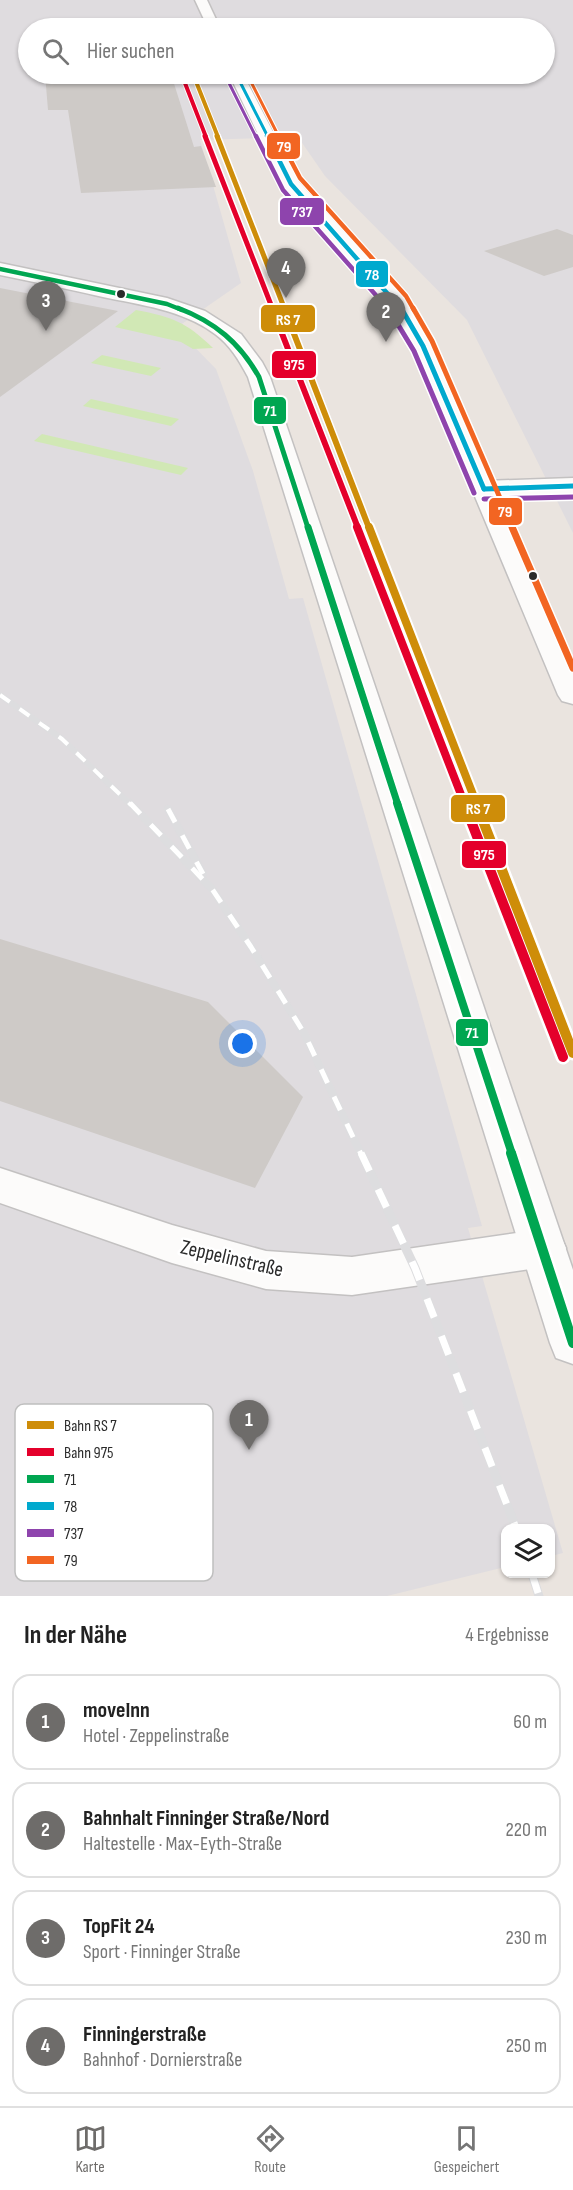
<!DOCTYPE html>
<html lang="de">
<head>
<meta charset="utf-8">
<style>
	body { margin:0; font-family:"Sofia Sans Condensed",sans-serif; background:#f2f2f2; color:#222 }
	.controls { position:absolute; right:18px; bottom:18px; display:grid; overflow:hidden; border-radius:12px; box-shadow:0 2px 4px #0004 }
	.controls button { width:54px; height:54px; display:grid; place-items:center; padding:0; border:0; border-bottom:2px solid #e0e0e0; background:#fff; color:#222; font:30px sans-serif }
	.you { position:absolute; left:243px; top:1044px; width:21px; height:21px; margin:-15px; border:4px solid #fff; border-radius:50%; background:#1a73e8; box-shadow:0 0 0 9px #1a73e833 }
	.badge { display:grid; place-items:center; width:39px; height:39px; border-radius:50%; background:#6e6c6a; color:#fff; font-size:20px; font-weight:700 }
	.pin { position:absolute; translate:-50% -50px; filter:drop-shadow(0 2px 3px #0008) }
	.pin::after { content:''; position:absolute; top:32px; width:21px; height:18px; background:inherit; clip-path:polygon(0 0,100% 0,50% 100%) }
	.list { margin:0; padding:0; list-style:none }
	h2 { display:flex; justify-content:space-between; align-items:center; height:78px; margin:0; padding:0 24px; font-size:26px }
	h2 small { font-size:20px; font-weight:400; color:#767676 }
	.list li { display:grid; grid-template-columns:39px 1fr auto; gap:18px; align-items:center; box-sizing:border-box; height:96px; margin:0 12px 12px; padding:0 12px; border:2px solid #e0e0e0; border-radius:18px }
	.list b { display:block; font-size:22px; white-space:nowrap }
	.list p { margin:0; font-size:20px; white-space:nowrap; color:#767676 }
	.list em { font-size:20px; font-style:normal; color:#767676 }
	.icon { flex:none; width:33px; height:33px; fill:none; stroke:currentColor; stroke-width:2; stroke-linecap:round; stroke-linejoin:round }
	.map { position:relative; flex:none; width:573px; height:1596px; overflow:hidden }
	.search { position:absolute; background:#fff; box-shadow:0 2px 4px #0004; left:18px; right:18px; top:18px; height:66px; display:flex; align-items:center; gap:15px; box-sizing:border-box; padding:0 21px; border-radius:33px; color:#767676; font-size:22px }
	.sheet { height:510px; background:#fff }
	nav { display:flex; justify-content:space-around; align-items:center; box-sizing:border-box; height:84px; border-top:2px solid #e0e0e0; background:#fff; font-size:16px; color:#767676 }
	nav a { display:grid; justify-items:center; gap:3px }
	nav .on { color:#6e6c6a }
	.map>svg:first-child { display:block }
	.industrial { fill:#dfdcdf; fill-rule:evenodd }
	.green { fill:#d1e8b5 }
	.building { fill:#cecac7 }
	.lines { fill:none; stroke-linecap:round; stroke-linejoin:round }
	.minor-casing { stroke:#c3c1c1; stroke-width:3 }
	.tertiary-casing { stroke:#c3c1c1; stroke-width:3 }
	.minor { fill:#fcfbfa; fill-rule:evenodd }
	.tertiary { fill:#fcfbfa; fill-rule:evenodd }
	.rail-far2-casing { stroke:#dddddf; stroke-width:6 }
	.rail-far1-casing { stroke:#dddddf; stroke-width:8 }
	.rail-casing { stroke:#dddddf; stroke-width:9 }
	.rail-far2 { stroke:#fff; stroke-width:4; stroke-dasharray:12; stroke-linecap:butt }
	.rail-far1 { stroke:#fff; stroke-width:5; stroke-dasharray:15; stroke-linecap:butt }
	.rail { stroke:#fff; stroke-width:7; stroke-dasharray:20; stroke-linecap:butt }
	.bus-1-far4-casing { stroke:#fff; stroke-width:7 }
	.bus-1-far3-casing { stroke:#fff; stroke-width:8 }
	.bus-1-far2-casing { stroke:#fff; stroke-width:10 }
	.bus-1-far1-casing { stroke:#fff; stroke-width:13 }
	.bus-1-casing { stroke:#fff; stroke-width:15 }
	.bus-2-far2-casing { stroke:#fff; stroke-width:5 }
	.bus-2-far1-casing { stroke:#fff; stroke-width:7 }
	.bus-2-casing { stroke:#fff; stroke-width:8 }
	.bus-3-far2-casing { stroke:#fff; stroke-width:5 }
	.bus-3-far1-casing { stroke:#fff; stroke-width:7 }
	.bus-3-casing { stroke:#fff; stroke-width:8 }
	.bus-4-far3-casing { stroke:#fff; stroke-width:5 }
	.bus-4-far2-casing { stroke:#fff; stroke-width:7 }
	.bus-4-far1-casing { stroke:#fff; stroke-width:8 }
	.bus-4-casing { stroke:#fff; stroke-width:10 }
	.bus-1-far4 { stroke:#00a651; stroke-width:4.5 }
	.bus-1-far3 { stroke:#00a651; stroke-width:5 }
	.bus-1-far2 { stroke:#00a651; stroke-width:7 }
	.bus-1-far1 { stroke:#00a651; stroke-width:8 }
	.bus-1 { stroke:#00a651; stroke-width:10 }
	.bus-2-far2 { stroke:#00a9ce; stroke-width:3 }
	.bus-2-far1 { stroke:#00a9ce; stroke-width:4.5 }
	.bus-2 { stroke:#00a9ce; stroke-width:5 }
	.bus-3-far2 { stroke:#8e44ad; stroke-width:3 }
	.bus-3-far1 { stroke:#8e44ad; stroke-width:4.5 }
	.bus-3 { stroke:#8e44ad; stroke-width:5 }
	.bus-4-far3 { stroke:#f26522; stroke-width:3 }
	.bus-4-far2 { stroke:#f26522; stroke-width:4.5 }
	.bus-4-far1 { stroke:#f26522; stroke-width:5 }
	.bus-4 { stroke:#f26522; stroke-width:7 }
	.rail-1-far4-casing { stroke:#fff; stroke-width:6 }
	.rail-1-far3-casing { stroke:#fff; stroke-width:8 }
	.rail-1-far2-casing { stroke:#fff; stroke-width:9 }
	.rail-1-far1-casing { stroke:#fff; stroke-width:12 }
	.rail-1-casing { stroke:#fff; stroke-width:15 }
	.rail-2-far4-casing { stroke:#fff; stroke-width:6 }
	.rail-2-far3-casing { stroke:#fff; stroke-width:8 }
	.rail-2-far2-casing { stroke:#fff; stroke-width:9 }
	.rail-2-far1-casing { stroke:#fff; stroke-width:12 }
	.rail-2-casing { stroke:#fff; stroke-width:15 }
	.rail-1-far4 { stroke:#ce8d09; stroke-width:4 }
	.rail-1-far3 { stroke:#ce8d09; stroke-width:5 }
	.rail-1-far2 { stroke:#ce8d09; stroke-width:6 }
	.rail-1-far1 { stroke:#ce8d09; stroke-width:8 }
	.rail-1 { stroke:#ce8d09; stroke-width:10 }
	.rail-2-far4 { stroke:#e4002b; stroke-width:4 }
	.rail-2-far3 { stroke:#e4002b; stroke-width:5 }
	.rail-2-far2 { stroke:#e4002b; stroke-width:6 }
	.rail-2-far1 { stroke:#e4002b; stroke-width:8 }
	.rail-2 { stroke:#e4002b; stroke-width:10 }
	.bus-dot { fill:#2b2b2b; stroke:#fff; stroke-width:2 }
	.labels { text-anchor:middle; stroke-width:5; stroke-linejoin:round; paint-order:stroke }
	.near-street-label { font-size:21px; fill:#2b2b2b; stroke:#fff }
	.key { fill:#fff; stroke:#bfbfbf; stroke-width:1.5 }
	.key-label { font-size:16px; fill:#2b2b2b }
	.line-badge { stroke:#fff; stroke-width:2 }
	.badge-label { font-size:16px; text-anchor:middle; font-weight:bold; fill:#fff }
</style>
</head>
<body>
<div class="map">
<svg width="573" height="1596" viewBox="0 0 573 1596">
	<rect width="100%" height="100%" fill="#eae4df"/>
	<path class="industrial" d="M0,0H573V533L467,320L325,176L298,137L200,140L241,283L176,328L216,369L253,471L289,599L303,598L482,1226L468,1228L563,1553L551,1556L550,1528H506L505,1567L387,1596H0ZM28,28H544V74H28Z"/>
	<g class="green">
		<path d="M136,310C173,317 186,322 213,348L193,349L181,342L115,327Z"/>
		<path d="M102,355L161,368L151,376L91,363Z"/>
		<path d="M91,399L179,419L171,426L83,406Z"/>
		<path d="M42,434L188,468L181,475L34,441Z"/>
	</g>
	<g class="building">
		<path d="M45,74H171L194,147L201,146L216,187L81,193L68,110H48Z"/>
		<path d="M557,229L573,235V267L544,276L484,251Z"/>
		<path d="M0,288L118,311L0,397Z"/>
		<path d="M0,939L208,1002L303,1097L255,1188L0,1101Z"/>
	</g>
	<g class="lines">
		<defs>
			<g id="minor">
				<path d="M573,478V494L484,497L475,494L471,489L475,484L484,481Z"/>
				<path d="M0,1168L172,1225L266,1251L352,1257L544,1229L560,1235L566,1248L560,1261L544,1267L352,1295L266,1289L172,1263L0,1203Z"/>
			</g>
			<g id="tertiary">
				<path d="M195,0H207L220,28H208Z"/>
				<path d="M229,74H243L299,182L405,299L434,346L573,661V704L562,701L558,695L412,346L389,306L282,184Z"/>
				<path d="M0,263L167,298L205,311L241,334L262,362L270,377L573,1270V1364L556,1358L550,1343L248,377C239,360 230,345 215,334C183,310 141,305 103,297C69,289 34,282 0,275Z"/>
			</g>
		</defs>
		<use href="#minor" class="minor-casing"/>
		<use href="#tertiary" class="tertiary-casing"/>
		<use href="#minor" class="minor"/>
		<use href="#tertiary" class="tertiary"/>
		<defs>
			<path id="rail-far2" d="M0,695L62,739L131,805"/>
			<g id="rail-far1">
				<path d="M130,803L212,889L251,947L304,1033L361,1154"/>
				<path d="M168,809L203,874"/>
			</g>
			<g id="rail">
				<path d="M361,1153L415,1268L516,1528"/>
				<path d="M532,1574L539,1596"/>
			</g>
		</defs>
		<use href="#rail-far2" class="rail-far2-casing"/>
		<use href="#rail-far1" class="rail-far1-casing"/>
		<use href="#rail" class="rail-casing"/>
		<use href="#rail-far2" class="rail-far2"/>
		<use href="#rail-far1" class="rail-far1"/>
		<use href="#rail" class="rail"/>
		<defs>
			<path id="bus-1-far4" d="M0,269L167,304L182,310"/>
			<path id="bus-1-far3" d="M178,308C215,322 240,343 259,377L308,528"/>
			<path id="bus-1-far2" d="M308,527L398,805"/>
			<path id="bus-1-far1" d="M397,803L512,1154"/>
			<path id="bus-1" d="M511,1153L573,1343"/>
			<path id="bus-2-far2" d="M236,74L268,137"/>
			<path id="bus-2-far1" d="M267,136L291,184L402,310"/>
			<g id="bus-2">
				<path d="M401,308L423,346L484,489"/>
				<path d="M484,489L573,486"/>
			</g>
			<path id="bus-3-far2" d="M227,79L256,137"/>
			<path id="bus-3-far1" d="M256,136L283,190L389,310"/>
			<g id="bus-3">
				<path d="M388,308L414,351L474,493"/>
				<path d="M484,499L573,497"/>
			</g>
			<path id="bus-4-far3" d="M247,74L279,137"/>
			<path id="bus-4-far2" d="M278,136L300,178L406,296L414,310"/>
			<path id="bus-4-far1" d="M413,308L432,341L513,528"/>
			<path id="bus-4" d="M512,527L573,668"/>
		</defs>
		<use href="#bus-1-far4" class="bus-1-far4-casing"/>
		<use href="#bus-1-far3" class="bus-1-far3-casing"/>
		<use href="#bus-1-far2" class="bus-1-far2-casing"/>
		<use href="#bus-1-far1" class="bus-1-far1-casing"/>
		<use href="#bus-1" class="bus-1-casing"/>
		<use href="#bus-2-far2" class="bus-2-far2-casing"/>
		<use href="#bus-2-far1" class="bus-2-far1-casing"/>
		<use href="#bus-2" class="bus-2-casing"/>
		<use href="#bus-3-far2" class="bus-3-far2-casing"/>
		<use href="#bus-3-far1" class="bus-3-far1-casing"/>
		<use href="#bus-3" class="bus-3-casing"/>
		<use href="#bus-4-far3" class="bus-4-far3-casing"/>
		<use href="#bus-4-far2" class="bus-4-far2-casing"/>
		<use href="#bus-4-far1" class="bus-4-far1-casing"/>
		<use href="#bus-4" class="bus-4-casing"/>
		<use href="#bus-1-far4" class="bus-1-far4"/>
		<use href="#bus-1-far3" class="bus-1-far3"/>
		<use href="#bus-1-far2" class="bus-1-far2"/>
		<use href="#bus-1-far1" class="bus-1-far1"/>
		<use href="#bus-1" class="bus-1"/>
		<use href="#bus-2-far2" class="bus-2-far2"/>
		<use href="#bus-2-far1" class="bus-2-far1"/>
		<use href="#bus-2" class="bus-2"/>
		<use href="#bus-3-far2" class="bus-3-far2"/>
		<use href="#bus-3-far1" class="bus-3-far1"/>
		<use href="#bus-3" class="bus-3"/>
		<use href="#bus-4-far3" class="bus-4-far3"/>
		<use href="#bus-4-far2" class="bus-4-far2"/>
		<use href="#bus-4-far1" class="bus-4-far1"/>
		<use href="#bus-4" class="bus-4"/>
		<defs>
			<path id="rail-1-far4" d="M193,74L218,137"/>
			<path id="rail-1-far3" d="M217,136L285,310"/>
			<path id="rail-1-far2" d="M284,308L369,528"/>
			<path id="rail-1-far1" d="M369,527L477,805"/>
			<path id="rail-1" d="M476,803L573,1053"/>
			<path id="rail-2-far4" d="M183,78L206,137"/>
			<path id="rail-2-far3" d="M205,136L273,310"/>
			<path id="rail-2-far2" d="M272,308L358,528"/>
			<path id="rail-2-far1" d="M357,527L465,805"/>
			<path id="rail-2" d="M464,803L563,1057"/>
		</defs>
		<use href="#rail-1-far4" class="rail-1-far4-casing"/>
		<use href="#rail-1-far3" class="rail-1-far3-casing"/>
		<use href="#rail-1-far2" class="rail-1-far2-casing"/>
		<use href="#rail-1-far1" class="rail-1-far1-casing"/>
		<use href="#rail-1" class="rail-1-casing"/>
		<use href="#rail-2-far4" class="rail-2-far4-casing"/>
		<use href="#rail-2-far3" class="rail-2-far3-casing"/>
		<use href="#rail-2-far2" class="rail-2-far2-casing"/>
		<use href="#rail-2-far1" class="rail-2-far1-casing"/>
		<use href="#rail-2" class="rail-2-casing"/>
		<use href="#rail-1-far4" class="rail-1-far4"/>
		<use href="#rail-1-far3" class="rail-1-far3"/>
		<use href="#rail-1-far2" class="rail-1-far2"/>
		<use href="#rail-1-far1" class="rail-1-far1"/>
		<use href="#rail-1" class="rail-1"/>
		<use href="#rail-2-far4" class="rail-2-far4"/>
		<use href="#rail-2-far3" class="rail-2-far3"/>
		<use href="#rail-2-far2" class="rail-2-far2"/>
		<use href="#rail-2-far1" class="rail-2-far1"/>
		<use href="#rail-2" class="rail-2"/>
	</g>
	<g class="bus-dot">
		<circle cx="121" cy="294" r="5"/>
		<circle cx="533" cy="576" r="5"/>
	</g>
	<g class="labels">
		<g class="near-street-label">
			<text transform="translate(232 1258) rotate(13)" y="7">Zeppelinstraße</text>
		</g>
	</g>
	<rect x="15" y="1404" width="198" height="177" rx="9" class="key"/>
	<rect x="27" y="1421" width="27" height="8" fill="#ce8d09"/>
	<rect x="27" y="1448" width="27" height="8" fill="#e4002b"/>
	<rect x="27" y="1475" width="27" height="8" fill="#00a651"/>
	<rect x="27" y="1502" width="27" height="8" fill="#00a9ce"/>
	<rect x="27" y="1529" width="27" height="8" fill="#8e44ad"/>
	<rect x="27" y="1556" width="27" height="8" fill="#f26522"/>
	<g class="key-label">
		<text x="64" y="1431">Bahn RS 7</text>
		<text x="64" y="1458">Bahn 975</text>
		<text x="64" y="1485">71</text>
		<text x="64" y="1512">78</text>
		<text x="64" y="1539">737</text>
		<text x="64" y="1566">79</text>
	</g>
	<g class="line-badge">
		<rect x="266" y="132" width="35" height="28" rx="6" fill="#f26522"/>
		<rect x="279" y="197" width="46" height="29" rx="6" fill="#8e44ad"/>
		<rect x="355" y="260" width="34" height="28" rx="6" fill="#00a9ce"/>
		<rect x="260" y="304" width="56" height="29" rx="6" fill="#ce8d09"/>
		<rect x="271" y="350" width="46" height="29" rx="6" fill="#e4002b"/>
		<rect x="253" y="396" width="34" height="29" rx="6" fill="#00a651"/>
		<rect x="488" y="497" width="35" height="29" rx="6" fill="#f26522"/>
		<rect x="450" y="794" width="56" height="29" rx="6" fill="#ce8d09"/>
		<rect x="461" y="840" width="46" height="29" rx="6" fill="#e4002b"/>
		<rect x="455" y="1018" width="34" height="29" rx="6" fill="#00a651"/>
	</g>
	<g class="badge-label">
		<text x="284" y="152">79</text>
		<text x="302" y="217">737</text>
		<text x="372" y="280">78</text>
		<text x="288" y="325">RS 7</text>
		<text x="294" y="370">975</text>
		<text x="270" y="416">71</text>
		<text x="505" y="517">79</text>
		<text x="478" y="814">RS 7</text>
		<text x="484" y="860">975</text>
		<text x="472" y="1038">71</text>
	</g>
</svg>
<div class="controls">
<button><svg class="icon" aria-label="layers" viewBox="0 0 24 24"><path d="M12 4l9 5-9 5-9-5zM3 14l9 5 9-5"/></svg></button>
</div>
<div class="you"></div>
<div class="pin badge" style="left:249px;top:1450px">1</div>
<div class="pin badge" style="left:386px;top:342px">2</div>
<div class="pin badge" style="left:46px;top:331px">3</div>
<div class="pin badge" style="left:286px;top:298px">4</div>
<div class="search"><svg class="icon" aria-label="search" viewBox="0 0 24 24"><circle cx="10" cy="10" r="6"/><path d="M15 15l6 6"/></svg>Hier suchen</div>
</div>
<section class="sheet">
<h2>In der Nähe<small>4 Ergebnisse</small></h2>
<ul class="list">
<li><span class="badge">1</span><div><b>moveInn</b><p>Hotel · Zeppelinstraße</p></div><em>60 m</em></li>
<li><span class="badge">2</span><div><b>Bahnhalt Finninger Straße/Nord</b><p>Haltestelle · Max-Eyth-Straße</p></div><em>220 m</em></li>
<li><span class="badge">3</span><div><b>TopFit 24</b><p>Sport · Finninger Straße</p></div><em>230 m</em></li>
<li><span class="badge">4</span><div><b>Finningerstraße</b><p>Bahnhof · Dornierstraße</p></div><em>250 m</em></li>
</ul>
</section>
<nav>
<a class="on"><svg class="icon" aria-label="map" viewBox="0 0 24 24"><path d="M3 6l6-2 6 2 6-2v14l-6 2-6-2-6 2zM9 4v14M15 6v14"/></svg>Karte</a>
<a><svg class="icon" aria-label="directions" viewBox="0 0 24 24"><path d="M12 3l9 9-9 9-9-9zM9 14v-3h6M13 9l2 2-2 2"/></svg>Route</a>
<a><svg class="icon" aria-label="saved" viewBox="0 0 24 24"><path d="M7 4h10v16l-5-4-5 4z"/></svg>Gespeichert</a>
</nav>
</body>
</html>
